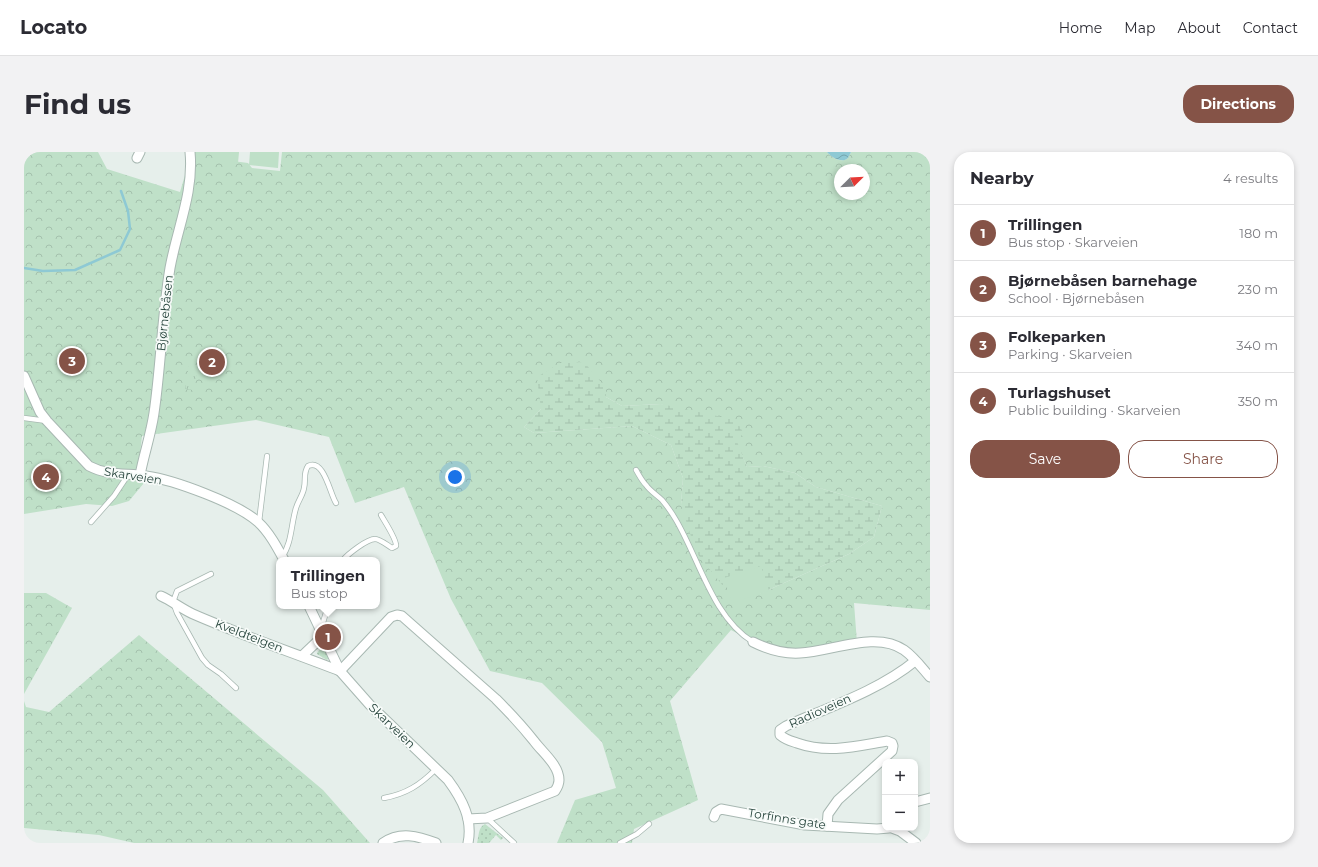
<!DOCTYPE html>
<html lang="en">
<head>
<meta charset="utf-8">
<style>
	body { margin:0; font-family:Montserrat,sans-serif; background:#f2f2f3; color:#2b2b33 }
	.controls { position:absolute; right:12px; bottom:12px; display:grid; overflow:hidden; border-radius:8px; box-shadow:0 2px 6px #0003 }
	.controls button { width:36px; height:36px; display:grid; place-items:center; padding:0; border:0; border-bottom:1px solid #e1e1e2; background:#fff; color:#2b2b33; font:20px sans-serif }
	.compass { position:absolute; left:810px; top:12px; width:36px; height:36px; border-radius:50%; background:#fff; box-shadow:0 2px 6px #0003; rotate:66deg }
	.you { position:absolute; left:431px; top:325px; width:14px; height:14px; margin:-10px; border:3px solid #fff; border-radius:50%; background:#1a73e8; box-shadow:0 0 0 6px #1a73e833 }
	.badge { display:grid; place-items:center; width:26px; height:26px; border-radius:50%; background:#855347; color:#fff; font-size:13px; font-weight:700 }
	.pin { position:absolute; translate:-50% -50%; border:2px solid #fff; box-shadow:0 1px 4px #0006 }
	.popup { position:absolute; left:252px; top:405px; width:104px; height:52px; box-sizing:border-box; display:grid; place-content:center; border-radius:8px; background:#fff; filter:drop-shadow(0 1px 3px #0005); font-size:13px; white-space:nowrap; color:#7c7c81 }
	.popup b { font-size:15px; color:#2b2b33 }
	.popup::after { content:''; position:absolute; left:50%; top:100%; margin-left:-8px; border:8px solid transparent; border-top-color:#fff }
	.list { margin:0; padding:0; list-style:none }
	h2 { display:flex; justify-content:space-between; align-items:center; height:52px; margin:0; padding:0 16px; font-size:17px }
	h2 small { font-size:13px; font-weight:400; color:#7c7c81 }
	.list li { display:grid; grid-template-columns:26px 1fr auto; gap:12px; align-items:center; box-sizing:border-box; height:56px; padding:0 16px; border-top:1px solid #e1e1e2 }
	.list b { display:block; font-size:15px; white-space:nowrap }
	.list p { margin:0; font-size:13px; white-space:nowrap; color:#7c7c81 }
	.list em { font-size:13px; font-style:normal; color:#7c7c81 }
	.actions { display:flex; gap:8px; padding:12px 16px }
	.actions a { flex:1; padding:9px 0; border:1px solid #855347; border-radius:16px; text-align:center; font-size:14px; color:#855347 }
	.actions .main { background:#855347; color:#fff }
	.map { position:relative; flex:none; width:906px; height:691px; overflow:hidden; border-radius:16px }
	header { display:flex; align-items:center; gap:24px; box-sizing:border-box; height:56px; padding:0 20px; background:#fff; border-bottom:1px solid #e1e1e2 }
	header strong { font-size:19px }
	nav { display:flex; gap:22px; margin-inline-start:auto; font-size:14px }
	.intro { display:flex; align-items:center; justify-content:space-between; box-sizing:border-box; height:96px; padding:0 24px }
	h1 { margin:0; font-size:28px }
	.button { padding:10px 18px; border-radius:16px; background:#855347; color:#fff; font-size:14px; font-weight:700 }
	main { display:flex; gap:24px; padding:0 24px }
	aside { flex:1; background:#fff; border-radius:16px; box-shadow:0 2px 6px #0003 }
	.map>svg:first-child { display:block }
	.grass { fill:url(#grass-dots) }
	.forest { fill:url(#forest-crowns); fill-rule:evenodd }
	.wetland { fill:url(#wetland-marsh) }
	.park { fill:url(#park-tufts) }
	.garden { fill:#bfe0c8 }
	.water { fill:url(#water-waves) }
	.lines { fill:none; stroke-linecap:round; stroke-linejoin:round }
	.stream { stroke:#8ec9d4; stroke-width:2.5 }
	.lane-casing { stroke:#a8b8b2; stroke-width:6 }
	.street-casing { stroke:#a8b8b2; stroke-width:11 }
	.lane { stroke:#fff; stroke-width:4.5 }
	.street { stroke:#fff; stroke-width:9 }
	.labels { text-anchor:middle; stroke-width:3.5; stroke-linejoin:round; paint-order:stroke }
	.street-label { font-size:12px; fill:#24423a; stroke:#f7fbf9 }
</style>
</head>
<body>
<header>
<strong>Locato</strong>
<nav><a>Home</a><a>Map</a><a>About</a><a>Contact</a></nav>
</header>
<div class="intro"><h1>Find us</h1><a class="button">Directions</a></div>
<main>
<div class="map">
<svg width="906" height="691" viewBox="0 0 906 691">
	<defs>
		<pattern id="grass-dots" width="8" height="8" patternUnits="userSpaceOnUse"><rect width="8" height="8" fill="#bfe0c8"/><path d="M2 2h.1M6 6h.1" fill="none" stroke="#a4c1ad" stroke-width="1.8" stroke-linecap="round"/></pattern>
		<pattern id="forest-crowns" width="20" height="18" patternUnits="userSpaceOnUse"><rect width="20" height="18" fill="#bfe0c8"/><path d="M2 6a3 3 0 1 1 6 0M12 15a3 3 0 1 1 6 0" fill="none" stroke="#a4c1ad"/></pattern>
		<pattern id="wetland-marsh" width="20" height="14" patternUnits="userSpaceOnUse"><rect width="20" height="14" fill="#bfe0c8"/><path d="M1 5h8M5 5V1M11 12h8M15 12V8" fill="none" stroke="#a4c1ad"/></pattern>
		<pattern id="park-tufts" width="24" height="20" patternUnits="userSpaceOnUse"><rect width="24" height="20" fill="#bfe0c8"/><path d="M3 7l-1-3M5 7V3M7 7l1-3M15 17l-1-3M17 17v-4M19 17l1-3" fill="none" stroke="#a4c1ad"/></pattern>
		<pattern id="water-waves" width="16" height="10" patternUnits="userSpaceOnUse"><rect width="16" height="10" fill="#8ec9d4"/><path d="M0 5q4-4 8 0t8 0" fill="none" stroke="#74a5ad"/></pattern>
	</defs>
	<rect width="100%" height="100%" fill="#e6efeb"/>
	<g class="grass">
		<path d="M298,495L301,497L305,506L303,508L293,502V501Z"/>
		<path d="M461,672L479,686L477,688L472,683L465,691H453C455,684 454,675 461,672Z"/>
	</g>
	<g class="forest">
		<path d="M0,0H74L83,17L156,40L166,6L164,0H193V7L224,11L228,16L256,19L258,0H803C807,5 817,12 824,6C824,6 827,0 827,0H906V458L830,451L833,491L751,501L707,478L646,549L674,648L610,677L608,691H533L551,648L592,636L578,590L518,531L466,519L427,447L380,335L331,351L305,285L232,268L118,284L113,329L120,331L105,349L88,354L62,352L0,362ZM816,18H840V42H816ZM582,245L598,254L637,252L711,287L723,315L739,314L771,321L792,335L858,354L850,385L825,402L735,442L657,353L659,326L647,293L608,274L510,281L500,275L517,257Z"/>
		<path d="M0,441H22L48,456L0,542Z"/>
		<path d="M115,483L299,638L346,691H110L75,683L0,676V549L2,555L25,560Z"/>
	</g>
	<path class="wetland" d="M560,210L582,236V245L598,254L637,252L712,268L720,282L712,287L723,315L739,314L771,321L792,335L858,354L850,385L825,402L735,442L699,434L672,400L657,353L659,326L647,293L608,274L510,281L500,275L517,257L513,225L536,211Z"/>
	<path class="park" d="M165,213L171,214L173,218L170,238L161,237Z"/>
	<g class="garden">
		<path d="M191,0H215L214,11L190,9Z"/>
		<path d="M226,0H255L254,16L225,13Z"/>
		<path d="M737,414L745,439L708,451L700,426Z"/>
	</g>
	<path class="water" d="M803,0H827C827,0 824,6 824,6C818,12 807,5 803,0Z"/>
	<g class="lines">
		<path class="stream" d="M0,116L19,119L51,118L96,98L106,77L104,59L97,39"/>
		<defs>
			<g id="lane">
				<path d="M0,266L23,269"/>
				<path d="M612,318C615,323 618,329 622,333C626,339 633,343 638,348C643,354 648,361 652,368C675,407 689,466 729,490"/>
				<path d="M67,370L90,344L104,323"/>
				<path d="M235,370L243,304"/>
				<path d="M258,405C268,391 267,372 272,356C274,349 279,343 280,336C282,328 279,321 284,314C300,306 306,342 312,351"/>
				<path d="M319,408C324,402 343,387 351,387C356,387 363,393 368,396L372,394C373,388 361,370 357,363"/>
				<path d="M187,422L153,439L149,450L153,461L178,506L184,513L197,522L212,536"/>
				<path d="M297,477L304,454"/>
				<path d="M360,646C382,642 396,633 412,617"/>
				<path d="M463,666L490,691"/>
				<path d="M596,691L613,682L625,672"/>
			</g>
			<g id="street">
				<path d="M113,6L116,0"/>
				<path d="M0,224L16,260L23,269L65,314C84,324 102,321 122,324C150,328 213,351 234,370C245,380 253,395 260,408"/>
				<path d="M116,323C120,302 127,282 130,261C137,213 138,164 146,116C153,77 170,40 166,0"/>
				<path d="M137,444C148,449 158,457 169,462C217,483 267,500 316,519L367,465L373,463L378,464L472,547C486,561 498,574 510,589C518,600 535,613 535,628C535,632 533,636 531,639L463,666L444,667"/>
				<path d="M285,454L316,519L346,553L424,628C438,647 449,667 444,691"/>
				<path d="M729,490C745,498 759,502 776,501C807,500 852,478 880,498C890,505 898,516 906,525"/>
				<path d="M278,504L299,484"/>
				<path d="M891,650L906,646"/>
				<path d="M690,665L692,660L697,657L781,673L853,677L865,676"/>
				<path d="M803,674L804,662L814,648L868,599L869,594L868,591L863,589C833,594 804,602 773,591C767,589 762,588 756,583V578L762,574C803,556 856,538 891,509"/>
				<path d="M868,676L876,679L892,691"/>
				<path d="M359,691C376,679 394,684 412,691"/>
			</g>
		</defs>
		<use href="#lane" class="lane-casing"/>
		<use href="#street" class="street-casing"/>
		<use href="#lane" class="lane"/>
		<use href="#street" class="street"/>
	</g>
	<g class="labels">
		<g class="street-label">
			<text transform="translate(141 161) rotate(-84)" y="4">Bjørnebåsen</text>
			<text transform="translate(109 324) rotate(9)" y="4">Skarveien</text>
			<text transform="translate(225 484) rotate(21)" y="4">Kveldteigen</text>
			<text transform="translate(796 559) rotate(-24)" y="4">Radioveien</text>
			<text transform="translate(368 574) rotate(44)" y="4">Skarveien</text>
			<text transform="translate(763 667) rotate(9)" y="4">Torfinns gate</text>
		</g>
	</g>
</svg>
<div class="controls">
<button>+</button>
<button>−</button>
</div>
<svg class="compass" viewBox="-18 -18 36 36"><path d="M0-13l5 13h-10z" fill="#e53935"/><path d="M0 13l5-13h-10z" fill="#7c7c81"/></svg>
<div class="you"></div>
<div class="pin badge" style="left:304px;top:485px">1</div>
<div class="popup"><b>Trillingen</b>Bus stop</div>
<div class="pin badge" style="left:188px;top:210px">2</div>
<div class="pin badge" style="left:48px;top:209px">3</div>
<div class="pin badge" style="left:22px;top:325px">4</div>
</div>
<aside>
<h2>Nearby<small>4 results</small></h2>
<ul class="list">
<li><span class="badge">1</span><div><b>Trillingen</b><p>Bus stop · Skarveien</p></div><em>180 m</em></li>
<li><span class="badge">2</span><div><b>Bjørnebåsen barnehage</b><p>School · Bjørnebåsen</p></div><em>230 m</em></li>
<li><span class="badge">3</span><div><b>Folkeparken</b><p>Parking · Skarveien</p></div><em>340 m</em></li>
<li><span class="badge">4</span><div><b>Turlagshuset</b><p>Public building · Skarveien</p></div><em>350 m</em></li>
</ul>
<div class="actions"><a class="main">Save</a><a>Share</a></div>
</aside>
</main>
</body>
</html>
